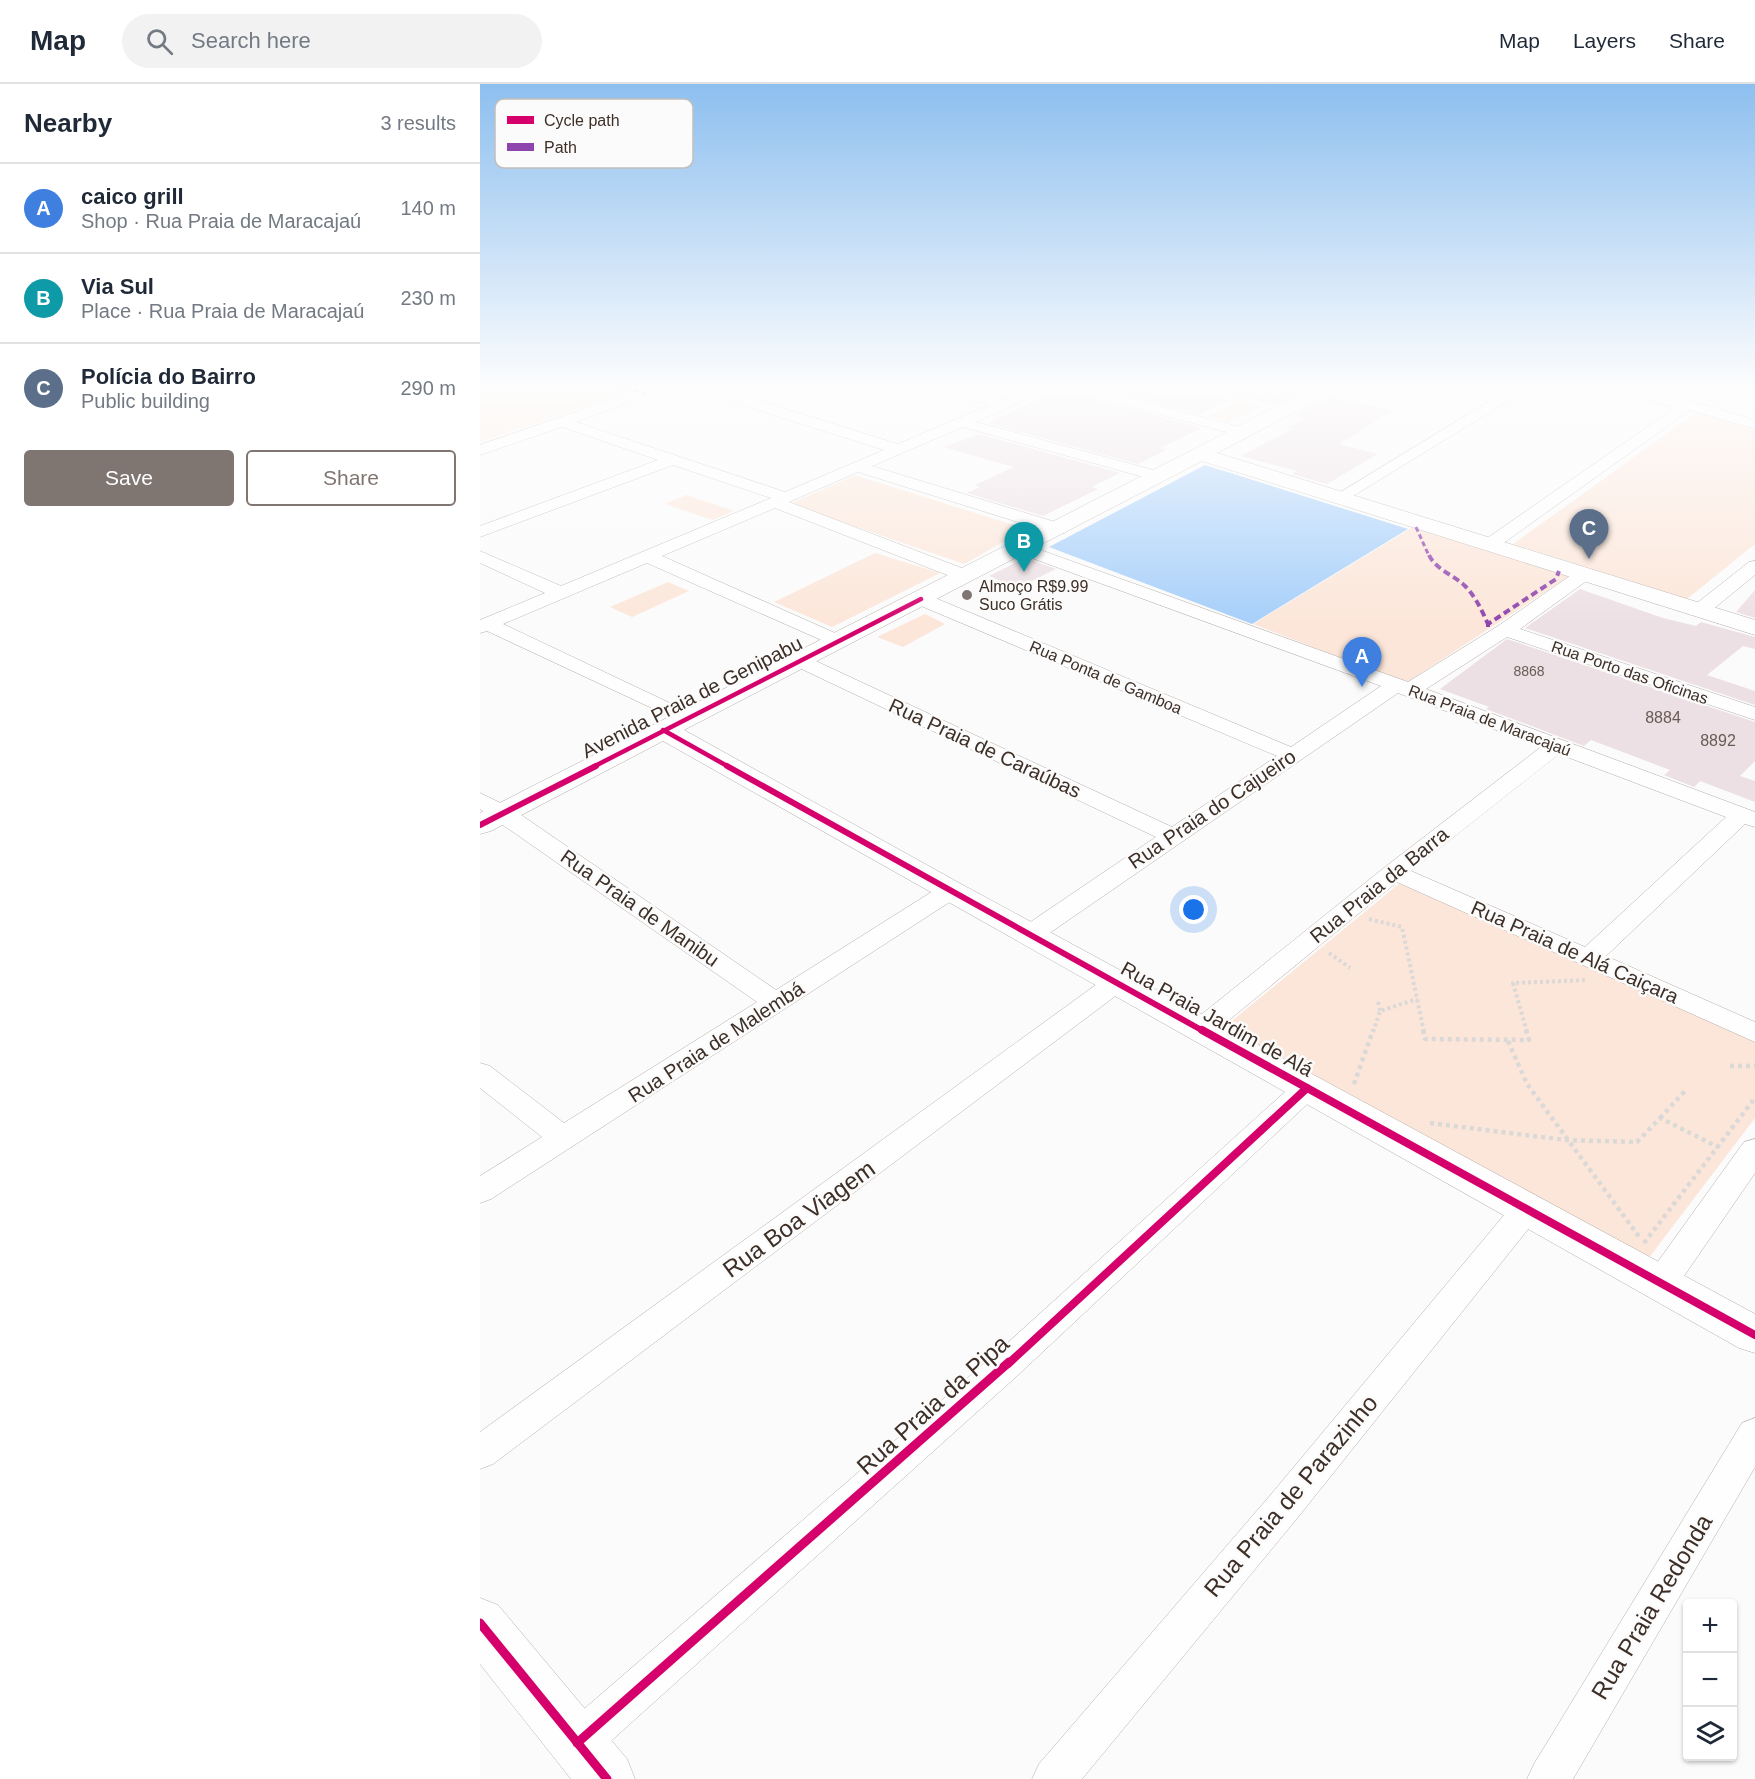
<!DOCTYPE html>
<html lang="en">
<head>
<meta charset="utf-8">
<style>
	body { margin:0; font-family:Arial,sans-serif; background:#f2f2f3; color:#1f2937 }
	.controls { position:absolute; right:18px; bottom:18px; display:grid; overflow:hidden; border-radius:6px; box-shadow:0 2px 4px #0004 }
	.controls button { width:54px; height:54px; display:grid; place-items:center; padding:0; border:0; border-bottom:2px solid #e0e1e3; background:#fff; color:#1f2937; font:30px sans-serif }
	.you { position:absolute; left:714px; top:826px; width:21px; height:21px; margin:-15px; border:4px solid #fff; border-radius:50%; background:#1a73e8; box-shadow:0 0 0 9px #1a73e833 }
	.badge { display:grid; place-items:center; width:39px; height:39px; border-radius:50%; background:#807671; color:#fff; font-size:20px; font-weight:700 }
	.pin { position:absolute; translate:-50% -50px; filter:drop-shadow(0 2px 3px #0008) }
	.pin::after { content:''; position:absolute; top:32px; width:21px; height:18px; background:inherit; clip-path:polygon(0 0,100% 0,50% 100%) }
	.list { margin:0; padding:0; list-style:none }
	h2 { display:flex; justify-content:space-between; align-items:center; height:78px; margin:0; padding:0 24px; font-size:26px }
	h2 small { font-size:20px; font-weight:400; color:#747a83 }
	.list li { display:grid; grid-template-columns:39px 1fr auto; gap:18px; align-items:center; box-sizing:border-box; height:90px; padding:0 24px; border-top:2px solid #e0e1e3 }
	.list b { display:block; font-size:22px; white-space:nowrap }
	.list p { margin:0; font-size:20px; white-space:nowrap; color:#747a83 }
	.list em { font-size:20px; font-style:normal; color:#747a83 }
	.actions { display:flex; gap:12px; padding:18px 24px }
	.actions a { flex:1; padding:14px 0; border:2px solid #807671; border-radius:6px; text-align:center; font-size:21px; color:#807671 }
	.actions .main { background:#807671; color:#fff }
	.icon { flex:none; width:33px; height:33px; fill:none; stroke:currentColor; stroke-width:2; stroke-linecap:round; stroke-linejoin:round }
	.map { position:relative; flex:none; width:1275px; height:1695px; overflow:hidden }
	header { display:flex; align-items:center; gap:36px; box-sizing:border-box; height:84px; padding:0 30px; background:#fff; border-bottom:2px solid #e0e1e3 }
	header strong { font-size:28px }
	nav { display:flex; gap:33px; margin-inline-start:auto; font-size:21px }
	.search { width:420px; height:54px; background:#f2f2f3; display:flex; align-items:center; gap:15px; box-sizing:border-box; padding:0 21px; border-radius:33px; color:#747a83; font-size:22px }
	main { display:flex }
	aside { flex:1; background:#fff }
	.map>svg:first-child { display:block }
	.green { fill:#fce6d9 }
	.water { fill:#a6cffa }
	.building { fill:#ede0e4 }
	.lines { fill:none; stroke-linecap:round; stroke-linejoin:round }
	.street-casing { stroke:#b4aeaa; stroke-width:1 }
	.secondary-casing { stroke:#b4aeaa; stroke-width:1 }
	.path-far1 { stroke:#dbd8d8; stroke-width:4; stroke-dasharray:3 3; stroke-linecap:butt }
	.path { stroke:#dbd8d8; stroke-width:4.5; stroke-dasharray:4 4; stroke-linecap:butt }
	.street { fill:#fefefe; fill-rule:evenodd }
	.secondary { fill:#fefefe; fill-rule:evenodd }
	.quiet-far1 { stroke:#8e44ad; stroke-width:3; stroke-dasharray:5 3; stroke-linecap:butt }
	.quiet { stroke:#8e44ad; stroke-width:4; stroke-dasharray:7 4; stroke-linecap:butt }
	.cycleway-far3-casing { stroke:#fbfbfb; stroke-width:8 }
	.cycleway-far2-casing { stroke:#fbfbfb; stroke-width:10 }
	.cycleway-far1-casing { stroke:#fbfbfb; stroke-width:11 }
	.cycleway-casing { stroke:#fbfbfb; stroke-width:13 }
	.cycleway-far3 { stroke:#d6006c; stroke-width:4.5 }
	.cycleway-far2 { stroke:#d6006c; stroke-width:6 }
	.cycleway-far1 { stroke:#d6006c; stroke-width:8 }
	.cycleway { stroke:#d6006c; stroke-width:9 }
	.poi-dot { fill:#807671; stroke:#fbfbfb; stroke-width:2 }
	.labels { text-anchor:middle; stroke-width:5; stroke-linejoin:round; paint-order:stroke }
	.far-number-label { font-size:14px; fill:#695b56 }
	.far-poi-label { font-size:16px; fill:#3d2f27; stroke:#fbfbfb; text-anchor:start }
	.far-street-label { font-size:16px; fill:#3d2f27; stroke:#fbfbfb }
	.number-label { font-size:16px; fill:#695b56 }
	.street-label { font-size:20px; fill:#3d2f27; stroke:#fbfbfb }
	.near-street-label { font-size:24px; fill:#3d2f27; stroke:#fbfbfb }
	.key { fill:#fbfbfb; stroke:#c2bebb; stroke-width:1.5 }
	.key-label { font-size:16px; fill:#3d2f27 }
</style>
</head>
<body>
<header>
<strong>Map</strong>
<div class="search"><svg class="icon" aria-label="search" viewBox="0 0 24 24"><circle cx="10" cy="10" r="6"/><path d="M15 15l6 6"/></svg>Search here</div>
<nav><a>Map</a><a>Layers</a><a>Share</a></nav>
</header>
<main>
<aside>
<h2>Nearby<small>3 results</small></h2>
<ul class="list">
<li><span class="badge" style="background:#3f7fe0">A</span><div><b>caico grill</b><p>Shop · Rua Praia de Maracajaú</p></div><em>140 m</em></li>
<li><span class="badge" style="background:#0f9aa8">B</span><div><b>Via Sul</b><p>Place · Rua Praia de Maracajaú</p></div><em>230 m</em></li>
<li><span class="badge" style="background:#5c6f8a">C</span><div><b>Polícia do Bairro</b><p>Public building</p></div><em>290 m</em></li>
</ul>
<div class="actions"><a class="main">Save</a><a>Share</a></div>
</aside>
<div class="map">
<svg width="1275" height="1695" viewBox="0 0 1275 1695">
	<rect width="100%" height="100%" fill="#fbfbfb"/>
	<g class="green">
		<path d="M0,303H151L156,305L0,358Z"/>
		<path d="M759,317L781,323L749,338L727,332Z"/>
		<path d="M1217,328L1275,347V460L1207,515L1033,460Z"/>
		<path d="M375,391L546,445L484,480L310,420Z"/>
		<path d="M206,411L254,427L233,436L185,420Z"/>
		<path d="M933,443L1091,491L926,599L773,540Z"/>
		<path d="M395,469L460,489L352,543L294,518Z"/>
		<path d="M188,498L209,507L152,533L130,523Z"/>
		<path d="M445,530L465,540L423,563L397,553Z"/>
		<path d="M920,799L1275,957V1034L1168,1175L742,945Z"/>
	</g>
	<path class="water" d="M725,381L928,445L772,540L569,463Z"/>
	<g class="building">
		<path d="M620,303H702L750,316L720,330Z"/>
		<path d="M752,303H801L820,308L794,321L751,311Z"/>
		<path d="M583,305L586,308L722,344L680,364L686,366L658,380L507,339Z"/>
		<path d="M850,313L912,327L859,360L898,370L847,400L812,390L817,387L761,372L812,345L806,344L825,334L816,332L823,328H820Z"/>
		<path d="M499,350L640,389L611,403L618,405L563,432L487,409L500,403L495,401L534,383L463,363Z"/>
		<path d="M545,474L576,485L538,504L509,492Z"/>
		<path d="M1100,505L1183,534L1216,542L1221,538L1275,553V565L1263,562L1227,591L1275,607V621L1045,544Z"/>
		<path d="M1275,506V534L1256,528Z"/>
		<path d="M1027,555L1275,638V677L1260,692L1275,697V718L1220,697L1214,703L1184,691L1190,686L1111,656L1104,662L1006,625L1009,623L960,605Z"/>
	</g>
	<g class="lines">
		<defs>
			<g id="street">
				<path d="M168,303H190L96,338L305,408L404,366L214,306L212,303H235L418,360L510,321L454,306L452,303H476L523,316L553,303H573L496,338L684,389L686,392L678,397L483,343L392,382L585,441L587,445L585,449H573L378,388L309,418L492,488L495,492L492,496H480L295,424L182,472L364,553L367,557L364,561L357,563L167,479L23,540L213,630L216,634L213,638L206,640L7,547L0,549V536L65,509L0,479V467L81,502L291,414L193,381L0,453V442L178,376L82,343L0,371V361Z"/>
				<path d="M585,303H610L767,345L769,348L762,352L587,306Z"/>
				<path d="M1033,303H1051L865,417L859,419L851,414Z"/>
				<path d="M1120,303C1174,303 1224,321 1275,336V345L1210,326L1015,465H1003L1000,461L1003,457L1196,323L1122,306Z"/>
				<path d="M541,459L928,598L1018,542L1097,487H1109L1112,491L1109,495L1040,545L1275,623V636L1027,553L946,605L1275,728V743L1265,740L1126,872L1275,938V958L917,798L732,950L722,953L712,950L708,944L712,938L905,783L1061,663L918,609L558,857L549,859L540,857L536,851L540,845L676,753L311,580L308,576L311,572H325L692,743L797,672L434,519L432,515L434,511H448L811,663L901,602L535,468L532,464L535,460ZM1079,670L1246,733L1105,863L931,787Z"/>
				<path d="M1275,477V491L1226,531H1212L1210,527L1212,523L1269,478Z"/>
				<path d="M0,709L31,724L296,906L461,802L470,800L479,802L482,807L479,812L11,1115L0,1119V1092L62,1053L0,1004V979L10,982L84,1039L277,918L0,725Z"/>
				<path d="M637,889L646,892L650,898L646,904L13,1380L0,1385V1348L628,892Z"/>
				<path d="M827,994L837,997L841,1004L837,1011L537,1292L112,1674L97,1680L82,1674L76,1659L82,1644L513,1272L817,997Z"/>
				<path d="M1275,1055V1089L1193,1208L1181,1212L1169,1208L1165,1199L1169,1190L1264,1058Z"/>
				<path d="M1046,1114L1057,1118L1062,1126L1057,1134L819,1432L602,1695H552L559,1680L793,1408L1035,1118Z"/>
				<path d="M1275,1334V1383L1093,1695H1047L1054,1680L1262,1339Z"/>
			</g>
			<g id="secondary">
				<path d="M834,303H858L855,307L737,369L1275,536V551L722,377L204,646L481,800L1275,1230V1269L1259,1264L183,657L11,747L0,750V729C278,587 557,447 834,303Z"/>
				<path d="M0,1514L18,1521L147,1675L155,1695H91L0,1580Z"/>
			</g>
		</defs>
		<use href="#street" class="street-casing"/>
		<use href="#secondary" class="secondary-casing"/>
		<g class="path-far1">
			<path d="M889,835L922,843L944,948"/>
			<path d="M849,869L870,884"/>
			<path d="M898,918L900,927"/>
			<path d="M893,948L900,927L937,915"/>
			<path d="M1047,948L1033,899L1106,896"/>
		</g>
		<g class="path">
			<path d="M943,946L945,955L1049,956L1046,946"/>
			<path d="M1028,957L1047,1000L1160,1154"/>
			<path d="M1250,982H1275"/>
			<path d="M874,1000L893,946"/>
			<path d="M1180,1034L1205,1007"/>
			<path d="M950,1039L1086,1056L1157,1058L1180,1034L1238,1063"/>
			<path d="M1164,1159L1275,1014"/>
		</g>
		<use href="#street" class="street"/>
		<use href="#secondary" class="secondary"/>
		<g class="quiet-far1">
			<path d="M138,303L165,309"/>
			<path d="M936,443L949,472"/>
		</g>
		<g class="quiet">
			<path d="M949,471C956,486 974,491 985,502C996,513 1002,527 1008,540"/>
			<path d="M1008,543V540L1076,495L1079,487"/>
		</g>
		<defs>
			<g id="cycleway-far3">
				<path d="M183,646L249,683"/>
				<path d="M113,683L441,515"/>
			</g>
			<g id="cycleway-far2">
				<path d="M247,682L725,948"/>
				<path d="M0,741L116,682"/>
			</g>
			<g id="cycleway-far1">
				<path d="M722,946L1275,1251"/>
				<path d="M528,1280L827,1004"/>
			</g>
			<g id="cycleway">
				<path d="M0,1539L127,1695"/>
				<path d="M97,1659L529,1278"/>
			</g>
		</defs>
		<use href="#cycleway-far3" class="cycleway-far3-casing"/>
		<use href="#cycleway-far2" class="cycleway-far2-casing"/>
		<use href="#cycleway-far1" class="cycleway-far1-casing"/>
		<use href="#cycleway" class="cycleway-casing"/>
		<use href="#cycleway-far3" class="cycleway-far3"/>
		<use href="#cycleway-far2" class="cycleway-far2"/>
		<use href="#cycleway-far1" class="cycleway-far1"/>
		<use href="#cycleway" class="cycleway"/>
	</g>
	<linearGradient id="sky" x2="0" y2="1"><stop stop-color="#8dbfef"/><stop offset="0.56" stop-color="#fdfdfd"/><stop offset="1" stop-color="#fdfdfd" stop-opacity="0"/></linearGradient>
	<rect width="1275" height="541" fill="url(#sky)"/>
	<circle class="poi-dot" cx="487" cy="511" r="6"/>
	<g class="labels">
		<g class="far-number-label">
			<text x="1049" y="592">8868</text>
		</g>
		<g class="far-poi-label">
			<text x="499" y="508">Almoço R$9.99<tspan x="499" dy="18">Suco Grátis</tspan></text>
		</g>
		<g class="far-street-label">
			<text transform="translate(1150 588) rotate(19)" y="6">Rua Porto das Oficinas</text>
			<text transform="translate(626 593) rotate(23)" y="6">Rua Ponta de Gamboa</text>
			<text transform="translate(1010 636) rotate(21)" y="6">Rua Praia de Maracajaú</text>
		</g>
		<g class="number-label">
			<text x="1183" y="639">8884</text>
			<text x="1238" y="662">8892</text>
		</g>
		<g class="street-label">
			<text transform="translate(212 613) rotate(-27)" y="7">Avenida Praia de Genipabu</text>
			<text transform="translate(505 664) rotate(25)" y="7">Rua Praia de Caraúbas</text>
			<text transform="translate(732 725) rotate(-34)" y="7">Rua Praia do Cajueiro</text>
			<text transform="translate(899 801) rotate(-39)" y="7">Rua Praia da Barra</text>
			<text transform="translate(160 824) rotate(35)" y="7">Rua Praia de Manibu</text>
			<text transform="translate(1095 868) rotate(24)" y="7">Rua Praia de Alá Caiçara</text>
			<text transform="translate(737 935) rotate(29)" y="7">Rua Praia Jardim de Alá</text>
			<text transform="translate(236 958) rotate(-33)" y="7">Rua Praia de Malembá</text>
		</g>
		<g class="near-street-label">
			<text transform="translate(319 1135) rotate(-36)" y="8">Rua Boa Viagem</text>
			<text transform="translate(453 1321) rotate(-42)" y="8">Rua Praia da Pipa</text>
			<text transform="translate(811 1412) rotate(-50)" y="8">Rua Praia de Parazinho</text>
			<text transform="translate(1172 1523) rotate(-59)" y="8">Rua Praia Redonda</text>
		</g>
	</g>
	<rect x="15" y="15" width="198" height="69" rx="9" class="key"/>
	<rect x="27" y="32" width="27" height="8" fill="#d6006c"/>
	<rect x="27" y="59" width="27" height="8" fill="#8e44ad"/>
	<g class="key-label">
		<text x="64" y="42">Cycle path</text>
		<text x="64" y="69">Path</text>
	</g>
</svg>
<div class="controls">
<button>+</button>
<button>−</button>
<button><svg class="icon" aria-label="layers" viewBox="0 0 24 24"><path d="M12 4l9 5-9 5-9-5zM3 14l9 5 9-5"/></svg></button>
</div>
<div class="you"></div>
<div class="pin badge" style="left:882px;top:603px;background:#3f7fe0">A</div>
<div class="pin badge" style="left:544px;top:488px;background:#0f9aa8">B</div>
<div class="pin badge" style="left:1109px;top:475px;background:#5c6f8a">C</div>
</div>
</main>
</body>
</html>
